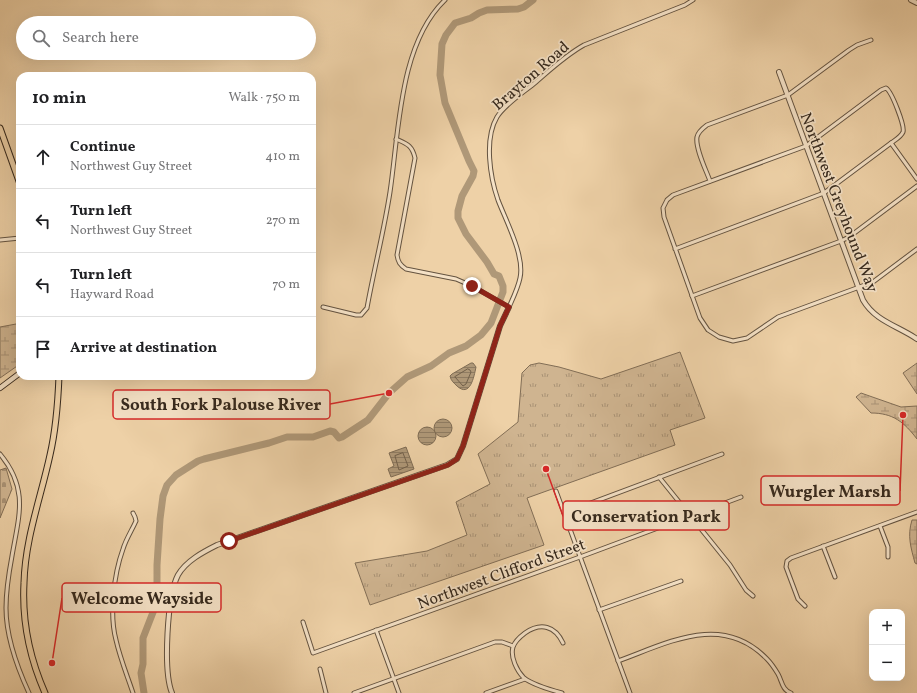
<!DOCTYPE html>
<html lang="en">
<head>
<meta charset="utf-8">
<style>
	body { margin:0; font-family:Vollkorn,serif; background:#f2f2f2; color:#202124 }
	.controls { position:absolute; right:12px; bottom:12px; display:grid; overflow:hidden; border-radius:8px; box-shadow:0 4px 16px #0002 }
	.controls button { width:36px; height:36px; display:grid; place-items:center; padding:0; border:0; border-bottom:1px solid #e0e0e0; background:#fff; color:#202124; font:20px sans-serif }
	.stop { position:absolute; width:12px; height:12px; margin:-9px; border:3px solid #8f2418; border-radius:50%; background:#fff }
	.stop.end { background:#8f2418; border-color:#fff; box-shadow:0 1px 4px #0008 }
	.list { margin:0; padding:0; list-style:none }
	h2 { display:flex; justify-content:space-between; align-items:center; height:52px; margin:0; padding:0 16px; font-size:17px }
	h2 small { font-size:13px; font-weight:400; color:#757577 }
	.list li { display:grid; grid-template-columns:26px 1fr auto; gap:12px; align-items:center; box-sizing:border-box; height:64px; padding:0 16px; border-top:1px solid #e0e0e0 }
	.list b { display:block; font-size:15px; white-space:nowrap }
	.list p { margin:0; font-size:13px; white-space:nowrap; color:#757577 }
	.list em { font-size:13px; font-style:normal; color:#757577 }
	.icon { flex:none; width:22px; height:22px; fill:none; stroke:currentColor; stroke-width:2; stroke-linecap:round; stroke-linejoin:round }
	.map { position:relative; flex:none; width:917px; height:693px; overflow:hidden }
	.search { position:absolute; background:#fff; box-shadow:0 4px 16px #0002; left:16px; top:16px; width:300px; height:44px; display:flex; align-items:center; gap:10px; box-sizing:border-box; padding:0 14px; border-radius:22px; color:#757577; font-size:15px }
	.panel { position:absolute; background:#fff; box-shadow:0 4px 16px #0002; left:16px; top:72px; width:300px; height:308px; border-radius:12px }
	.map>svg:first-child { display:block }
	.wetland { fill:url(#wetland-marsh); stroke:#826e56 }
	.cemetery { fill:url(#cemetery-stones); stroke:#826e56 }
	.park { fill:url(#park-tufts); stroke:#826e56 }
	.water { fill:url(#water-rules); stroke:#7f6c54 }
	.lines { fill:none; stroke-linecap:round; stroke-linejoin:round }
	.shore { stroke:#72604a; stroke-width:1 }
	.river { stroke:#af9878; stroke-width:7 }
	.minor-casing { stroke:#645340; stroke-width:5 }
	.tertiary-casing { stroke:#645340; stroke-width:6 }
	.secondary-casing { stroke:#36291d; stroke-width:6 }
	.primary-casing { stroke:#36291d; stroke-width:7 }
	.minor { stroke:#f4e1c6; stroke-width:3 }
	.tertiary { stroke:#f4e1c6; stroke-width:4 }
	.secondary { stroke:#f4e1c6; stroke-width:4.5 }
	.primary { stroke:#eed1a7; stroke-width:5 }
	.route { stroke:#8f2418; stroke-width:5 }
	.labels { text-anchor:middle; stroke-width:3.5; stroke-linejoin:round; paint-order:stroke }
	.street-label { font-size:16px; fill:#36291d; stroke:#f4e1c6 }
	.leader { fill:none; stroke:#d62828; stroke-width:1.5 }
	.callout-dot { fill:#d62828; stroke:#f4e1c6; stroke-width:1.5 }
	.callout { fill:#f4e1c6; stroke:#d62828; stroke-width:1.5 }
	.callout-label { font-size:17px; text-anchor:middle; font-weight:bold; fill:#36291d }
</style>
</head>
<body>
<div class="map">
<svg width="917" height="693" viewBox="0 0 917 693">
	<defs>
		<pattern id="wetland-marsh" width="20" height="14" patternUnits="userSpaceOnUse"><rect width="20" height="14" fill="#cfb490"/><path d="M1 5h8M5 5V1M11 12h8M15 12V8" fill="none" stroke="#a99275"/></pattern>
		<pattern id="cemetery-stones" width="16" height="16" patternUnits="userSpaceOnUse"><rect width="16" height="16" fill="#cfb490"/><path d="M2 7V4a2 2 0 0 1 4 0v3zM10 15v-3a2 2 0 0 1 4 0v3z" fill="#a99275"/></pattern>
		<pattern id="park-tufts" width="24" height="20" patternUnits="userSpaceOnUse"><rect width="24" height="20" fill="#cfb490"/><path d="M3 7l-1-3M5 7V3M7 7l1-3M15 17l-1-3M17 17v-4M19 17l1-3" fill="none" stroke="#a99275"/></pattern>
		<pattern id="water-rules" width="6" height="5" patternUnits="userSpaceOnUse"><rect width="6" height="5" fill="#af9878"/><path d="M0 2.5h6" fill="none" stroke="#8f7c62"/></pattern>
	</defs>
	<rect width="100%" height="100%" fill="#eed1a7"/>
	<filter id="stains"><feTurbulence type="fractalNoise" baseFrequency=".005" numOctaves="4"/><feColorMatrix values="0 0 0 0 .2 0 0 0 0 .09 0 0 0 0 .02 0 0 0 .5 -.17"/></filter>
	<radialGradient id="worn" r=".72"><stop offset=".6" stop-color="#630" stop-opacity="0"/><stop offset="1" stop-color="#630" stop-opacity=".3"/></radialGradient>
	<g class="wetland">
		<path d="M20,320V364L0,378V327L16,324Z"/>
		<path d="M917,363V394L903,373Z"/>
		<path d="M861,393L901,407L917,406V439C904,422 893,413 871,413L856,397Z"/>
		<path d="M912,520H917V564L915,563C911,548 907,536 912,520Z"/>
	</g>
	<path class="cemetery" d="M6,468L12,489L0,518V470Z"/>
	<path class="park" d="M680,352L705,418L670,430L675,445L527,498L544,545L370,605L355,563L427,551L467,535L456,502L490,484L478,454L518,422L522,373L530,365L539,363L559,367L601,379Z"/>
	<g class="water">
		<path d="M471,363H473L476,367C474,377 470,398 457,386C454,383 451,381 450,376L452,374Z"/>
		<circle cx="443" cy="428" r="9"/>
		<circle cx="427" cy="436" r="9"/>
		<path d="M406,447L414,469L391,477L388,469L394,466L389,453Z"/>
	</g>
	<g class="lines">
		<g class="shore">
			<path d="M468,369L470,370L471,372L466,384L463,386L455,377Z"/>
			<path d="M403,453L408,466L399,470L395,456Z"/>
		</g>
		<path class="river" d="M144,693L141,673L143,664V638L157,602V565L160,519L163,496L167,485L176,475L198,461L204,459L269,443L287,437H313L330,431L334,432L339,438L342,437L368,420L389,393L407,377L431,366L449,353L466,346L481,335L491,323L503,292V286L499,276L494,274L487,262L466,234L458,218V211L462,196L473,176L474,171L469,161L445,103L440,75L442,44L446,35L455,23L471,18L479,13L487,10L518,9L524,7L533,0"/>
		<defs>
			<g id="minor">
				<path d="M396,139C407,144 412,145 415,158L397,255C398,262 400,265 406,269L456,279L472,286L509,307C513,298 518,288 520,278C525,256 506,221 498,200C490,177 484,139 497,117C505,104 524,92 536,82C551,69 566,55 584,45L685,5L693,0"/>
				<path d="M891,143L917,179"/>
				<path d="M710,181C706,170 695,148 697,137C698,132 703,128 707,125L788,95L849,50L857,45L871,40"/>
				<path d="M0,240L20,238"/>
				<path d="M675,249L824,193L891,143C895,140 901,137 903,132C905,126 892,92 886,88L881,90L806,146L673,195L667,200L663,208L664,217L700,318L708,330L719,337L733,341L747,338L778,317L873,282L917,249"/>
				<path d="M692,296L841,241L849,237L917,186"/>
				<path d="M323,307L356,315H361L367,308C374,269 384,231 390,192C399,132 399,44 445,0"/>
				<path d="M0,454C29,489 19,515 12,556C9,572 6,591 6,608C6,637 17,667 29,693"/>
				<path d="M659,477L730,565L746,590L753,596"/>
				<path d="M556,491L630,693"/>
				<path d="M564,513L722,454"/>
				<path d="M880,526L888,547V557"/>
				<path d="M823,546L835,577"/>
				<path d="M805,606L798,599L786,567L787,561L791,558L917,512"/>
				<path d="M599,610L681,581"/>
				<path d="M303,622L313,653L580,557L741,497"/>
				<path d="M376,630L399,693"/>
				<path d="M618,661C668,643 722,612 767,659C771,663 775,669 778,674C782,681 782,690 791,693"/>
				<path d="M320,669L326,693"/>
				<path d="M133,693C127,675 120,658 116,640C109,614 114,574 123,549C126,539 132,530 136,521L135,517L133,513"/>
				<path d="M354,693L495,642H502L513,646"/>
				<path d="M486,693L525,679"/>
				<path d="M562,693C551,690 533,685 524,678C517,671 510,657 513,647C515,641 521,636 525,633C541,622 555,626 563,643"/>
			</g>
			<g id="tertiary">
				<path d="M911,0L917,3"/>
				<path d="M779,72L863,300C875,321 898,326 917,339"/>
				<path d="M172,693C163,671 167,596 178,575C186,561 203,552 217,545L447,465L457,459L463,446L500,326L509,307"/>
			</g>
			<path id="secondary" d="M0,388L20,373"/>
			<g id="primary">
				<path d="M0,128L20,184"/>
				<path d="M45,693C30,659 22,620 24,583C25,539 41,497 50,455C56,429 58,402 59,376"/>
			</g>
		</defs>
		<use href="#minor" class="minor-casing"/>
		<use href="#tertiary" class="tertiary-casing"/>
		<use href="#secondary" class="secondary-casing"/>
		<use href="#primary" class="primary-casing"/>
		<use href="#minor" class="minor"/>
		<use href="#tertiary" class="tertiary"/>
		<use href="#secondary" class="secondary"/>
		<use href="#primary" class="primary"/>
	</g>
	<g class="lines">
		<path class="route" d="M229,541L448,465L457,459L463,446L500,326L509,307L472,286"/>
	</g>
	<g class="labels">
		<g class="street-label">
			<text transform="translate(530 75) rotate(-41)" y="6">Brayton Road</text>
			<text transform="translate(840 202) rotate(69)" y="6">Northwest Greyhound Way</text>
			<text transform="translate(501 573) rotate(-20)" y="6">Northwest Clifford Street</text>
		</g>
	</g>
	<path class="leader" d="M389 393L330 404M903 415L900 491M546 469L563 516M52 663L62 598"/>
	<g class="callout-dot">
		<circle cx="389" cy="393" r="4"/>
		<circle cx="903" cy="415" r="4"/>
		<circle cx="546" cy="469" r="4"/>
		<circle cx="52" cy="663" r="4"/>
	</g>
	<g class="callout">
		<rect x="113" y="390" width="217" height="29" rx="4"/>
		<rect x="761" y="476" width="139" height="29" rx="4"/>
		<rect x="563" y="501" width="166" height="29" rx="4"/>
		<rect x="62" y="583" width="159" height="29" rx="4"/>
	</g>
	<g class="callout-label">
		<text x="221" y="410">South Fork Palouse River</text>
		<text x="830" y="497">Wurgler Marsh</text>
		<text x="646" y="522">Conservation Park</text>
		<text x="142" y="604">Welcome Wayside</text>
	</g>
	<rect width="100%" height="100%" filter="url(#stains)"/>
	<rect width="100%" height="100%" fill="url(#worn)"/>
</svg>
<div class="controls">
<button>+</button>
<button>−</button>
</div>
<div class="stop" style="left:229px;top:541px"></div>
<div class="stop end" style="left:472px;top:286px"></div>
<div class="search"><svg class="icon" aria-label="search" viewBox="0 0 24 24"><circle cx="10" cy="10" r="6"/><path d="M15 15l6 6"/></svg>Search here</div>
<section class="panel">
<h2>10 min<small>Walk · 750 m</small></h2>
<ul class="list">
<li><svg class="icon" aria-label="ahead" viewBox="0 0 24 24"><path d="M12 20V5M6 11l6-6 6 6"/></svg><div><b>Continue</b><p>Northwest Guy Street</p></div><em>410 m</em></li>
<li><svg class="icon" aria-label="left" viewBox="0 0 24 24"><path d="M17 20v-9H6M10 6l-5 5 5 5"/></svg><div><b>Turn left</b><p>Northwest Guy Street</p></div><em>270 m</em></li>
<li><svg class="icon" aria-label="left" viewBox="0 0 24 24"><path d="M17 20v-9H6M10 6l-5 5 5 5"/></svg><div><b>Turn left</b><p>Hayward Road</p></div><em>70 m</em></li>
<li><svg class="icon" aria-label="arrive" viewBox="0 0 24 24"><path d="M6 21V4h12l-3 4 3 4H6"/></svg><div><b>Arrive at destination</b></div></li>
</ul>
</section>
</div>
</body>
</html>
